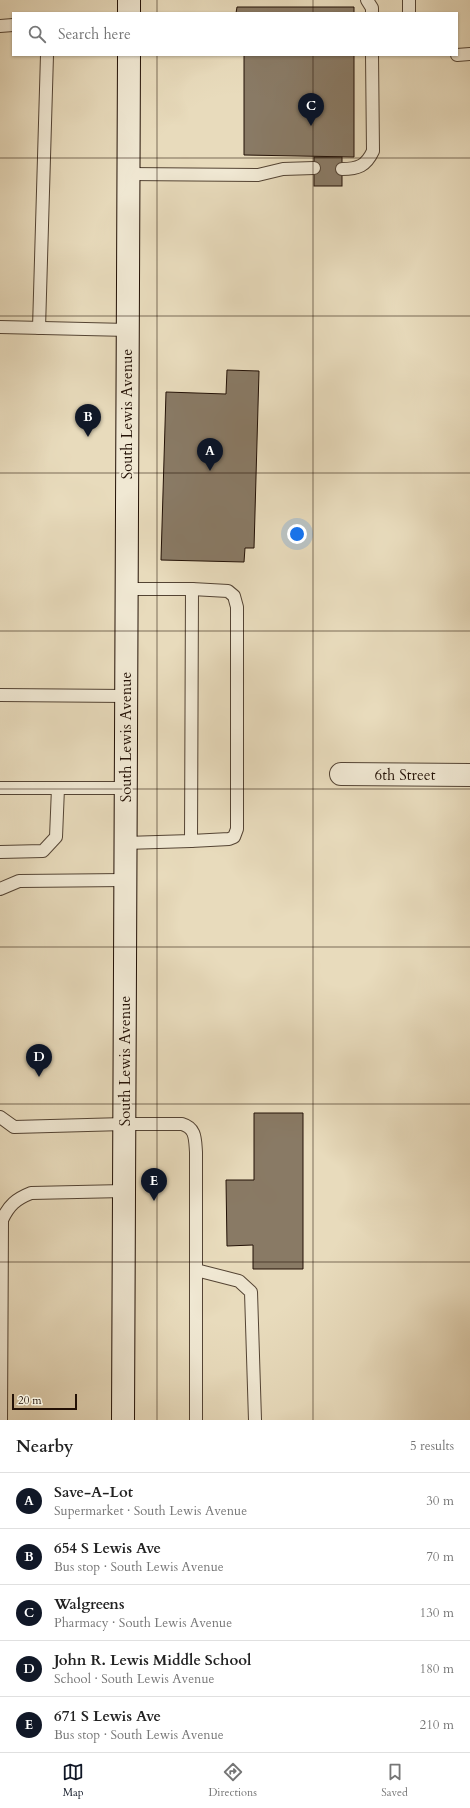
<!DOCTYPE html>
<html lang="en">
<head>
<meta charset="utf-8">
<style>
	body { margin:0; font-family:Cardo,serif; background:#f6f6f6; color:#222 }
	.scale { position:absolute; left:12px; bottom:10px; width:65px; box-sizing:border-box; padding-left:4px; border:2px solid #231106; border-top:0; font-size:11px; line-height:14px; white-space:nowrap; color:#231106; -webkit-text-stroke:3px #f0e8d3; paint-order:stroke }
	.you { position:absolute; left:297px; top:534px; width:14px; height:14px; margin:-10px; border:3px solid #fff; border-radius:50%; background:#1a73e8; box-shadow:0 0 0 6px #1a73e833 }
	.badge { display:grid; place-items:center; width:26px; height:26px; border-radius:50%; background:#111827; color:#fff; font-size:13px; font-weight:700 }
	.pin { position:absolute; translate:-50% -33px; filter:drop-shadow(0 1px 2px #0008) }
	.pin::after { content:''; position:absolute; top:21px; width:14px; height:12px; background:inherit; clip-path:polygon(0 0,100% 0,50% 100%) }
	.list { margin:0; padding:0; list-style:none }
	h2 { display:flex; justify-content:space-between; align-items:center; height:52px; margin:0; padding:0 16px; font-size:17px }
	h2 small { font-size:13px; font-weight:400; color:#767676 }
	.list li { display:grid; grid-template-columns:26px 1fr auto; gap:12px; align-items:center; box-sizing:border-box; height:56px; padding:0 16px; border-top:1px solid #e0e0e0 }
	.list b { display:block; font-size:15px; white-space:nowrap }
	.list p { margin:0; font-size:13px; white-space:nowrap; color:#767676 }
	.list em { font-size:13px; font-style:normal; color:#767676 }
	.icon { flex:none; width:22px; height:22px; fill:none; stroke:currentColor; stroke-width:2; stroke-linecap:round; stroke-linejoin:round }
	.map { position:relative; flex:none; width:470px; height:1420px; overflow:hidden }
	.search { position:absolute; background:#fff; box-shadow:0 1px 3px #0004; left:12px; right:12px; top:12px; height:44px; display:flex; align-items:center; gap:10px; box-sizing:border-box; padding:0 14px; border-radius:0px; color:#767676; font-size:15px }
	.sheet { height:332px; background:#fff }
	nav { display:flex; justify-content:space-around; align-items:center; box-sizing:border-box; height:56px; border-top:1px solid #e0e0e0; background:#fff; font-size:11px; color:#767676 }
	nav a { display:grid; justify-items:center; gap:2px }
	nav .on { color:#111827 }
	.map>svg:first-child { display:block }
	.building { fill:#897a65; stroke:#231106 }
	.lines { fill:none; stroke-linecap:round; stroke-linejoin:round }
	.service-casing { stroke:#544434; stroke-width:14 }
	.minor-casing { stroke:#544434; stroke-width:24 }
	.secondary-casing { stroke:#231106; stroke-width:24 }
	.service { stroke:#f0e8d3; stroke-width:12 }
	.minor { stroke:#f0e8d3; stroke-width:22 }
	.secondary { stroke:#f0e8d3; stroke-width:22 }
	.grid { fill:none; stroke:#231106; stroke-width:1; stroke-opacity:0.55 }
	.labels { text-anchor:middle; stroke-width:4; stroke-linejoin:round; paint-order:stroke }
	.street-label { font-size:15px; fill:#231106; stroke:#f0e8d3 }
</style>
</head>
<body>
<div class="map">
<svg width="470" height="1420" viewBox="0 0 470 1420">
	<rect width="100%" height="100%" fill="#e8dbbc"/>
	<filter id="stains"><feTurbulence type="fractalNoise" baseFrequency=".005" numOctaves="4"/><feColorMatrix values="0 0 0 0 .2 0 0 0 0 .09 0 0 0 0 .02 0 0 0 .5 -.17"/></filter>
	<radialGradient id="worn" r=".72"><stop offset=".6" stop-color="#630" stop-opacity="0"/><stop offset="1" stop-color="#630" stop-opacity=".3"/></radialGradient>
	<g class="building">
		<path d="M237,7H354V13H236Z"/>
		<path d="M244,55H354V157L244,155Z"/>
		<rect x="314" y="157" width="28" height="29"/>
		<path d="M227,370L259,371L254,548H245L244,562L161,560L166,392L226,394Z"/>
		<path d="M254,1113H303V1269H253V1245L227,1246L226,1180H254Z"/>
	</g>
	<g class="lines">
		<defs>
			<g id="service">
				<path d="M367,0L372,8V13"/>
				<path d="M409,13V0"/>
				<path d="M0,26L13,25"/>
				<path d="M457,55L470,54"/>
				<path d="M342,169C358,169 366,166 373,151L372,55"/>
				<path d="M128,174L258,175L283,169L314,168"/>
				<path d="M0,327L128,330"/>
				<path d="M39,328L47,55"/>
				<path d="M0,695L126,696"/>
				<path d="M0,788H125"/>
				<path d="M191,841L229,839L234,837L237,829V607L234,596L228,591L192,589"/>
				<path d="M125,843L191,841L192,589H126"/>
				<path d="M0,852L43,851L56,837L58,788"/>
				<path d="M0,889L19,881L125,880"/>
				<path d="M0,1117L14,1127L124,1124H182C196,1128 195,1139 196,1152V1420"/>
				<path d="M196,1270L239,1281L251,1292L255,1420"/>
				<path d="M1,1420L2,1220C9,1205 16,1199 31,1193L124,1191"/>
			</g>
			<path id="minor" d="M341,774L470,775"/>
			<g id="secondary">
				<path d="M129,13V0"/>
				<path d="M123,1420L129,55"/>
			</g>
		</defs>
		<use href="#service" class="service-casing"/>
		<use href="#minor" class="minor-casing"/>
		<use href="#secondary" class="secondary-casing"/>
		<use href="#service" class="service"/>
		<use href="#minor" class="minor"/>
		<use href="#secondary" class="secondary"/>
	</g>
	<path class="grid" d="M157,0V13M313,0V13M157,55V1420M313,55V1420M0,158H470M0,316H470M0,473H470M0,631H470M0,789H470M0,947H470M0,1104H470M0,1262H470"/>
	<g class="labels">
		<g class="street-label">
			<text transform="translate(127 414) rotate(-90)" y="5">South Lewis Avenue</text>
			<text transform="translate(126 737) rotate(-90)" y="5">South Lewis Avenue</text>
			<text x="405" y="780">6th Street</text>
			<text transform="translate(125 1061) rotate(-90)" y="5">South Lewis Avenue</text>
		</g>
	</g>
	<rect width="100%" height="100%" filter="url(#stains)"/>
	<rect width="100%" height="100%" fill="url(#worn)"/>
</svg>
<div class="scale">20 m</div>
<div class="you"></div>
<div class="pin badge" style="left:210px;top:471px">A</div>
<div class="pin badge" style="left:88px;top:437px">B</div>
<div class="pin badge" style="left:311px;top:126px">C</div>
<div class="pin badge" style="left:39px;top:1077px">D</div>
<div class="pin badge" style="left:154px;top:1201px">E</div>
<div class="search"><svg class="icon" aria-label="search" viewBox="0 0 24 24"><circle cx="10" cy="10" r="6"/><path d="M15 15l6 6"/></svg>Search here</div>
</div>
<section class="sheet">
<h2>Nearby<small>5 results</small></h2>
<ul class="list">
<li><span class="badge">A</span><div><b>Save-A-Lot</b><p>Supermarket · South Lewis Avenue</p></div><em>30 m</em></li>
<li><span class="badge">B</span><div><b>654 S Lewis Ave</b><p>Bus stop · South Lewis Avenue</p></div><em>70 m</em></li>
<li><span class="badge">C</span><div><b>Walgreens</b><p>Pharmacy · South Lewis Avenue</p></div><em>130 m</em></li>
<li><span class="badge">D</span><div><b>John R. Lewis Middle School</b><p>School · South Lewis Avenue</p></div><em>180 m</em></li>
<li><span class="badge">E</span><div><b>671 S Lewis Ave</b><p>Bus stop · South Lewis Avenue</p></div><em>210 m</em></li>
</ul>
</section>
<nav>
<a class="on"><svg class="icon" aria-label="map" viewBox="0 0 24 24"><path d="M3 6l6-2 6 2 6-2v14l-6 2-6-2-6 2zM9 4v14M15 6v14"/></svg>Map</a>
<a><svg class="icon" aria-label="directions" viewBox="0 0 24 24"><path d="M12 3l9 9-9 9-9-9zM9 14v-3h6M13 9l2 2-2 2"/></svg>Directions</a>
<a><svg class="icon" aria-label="saved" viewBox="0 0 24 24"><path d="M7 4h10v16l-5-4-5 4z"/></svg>Saved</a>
</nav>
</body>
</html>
